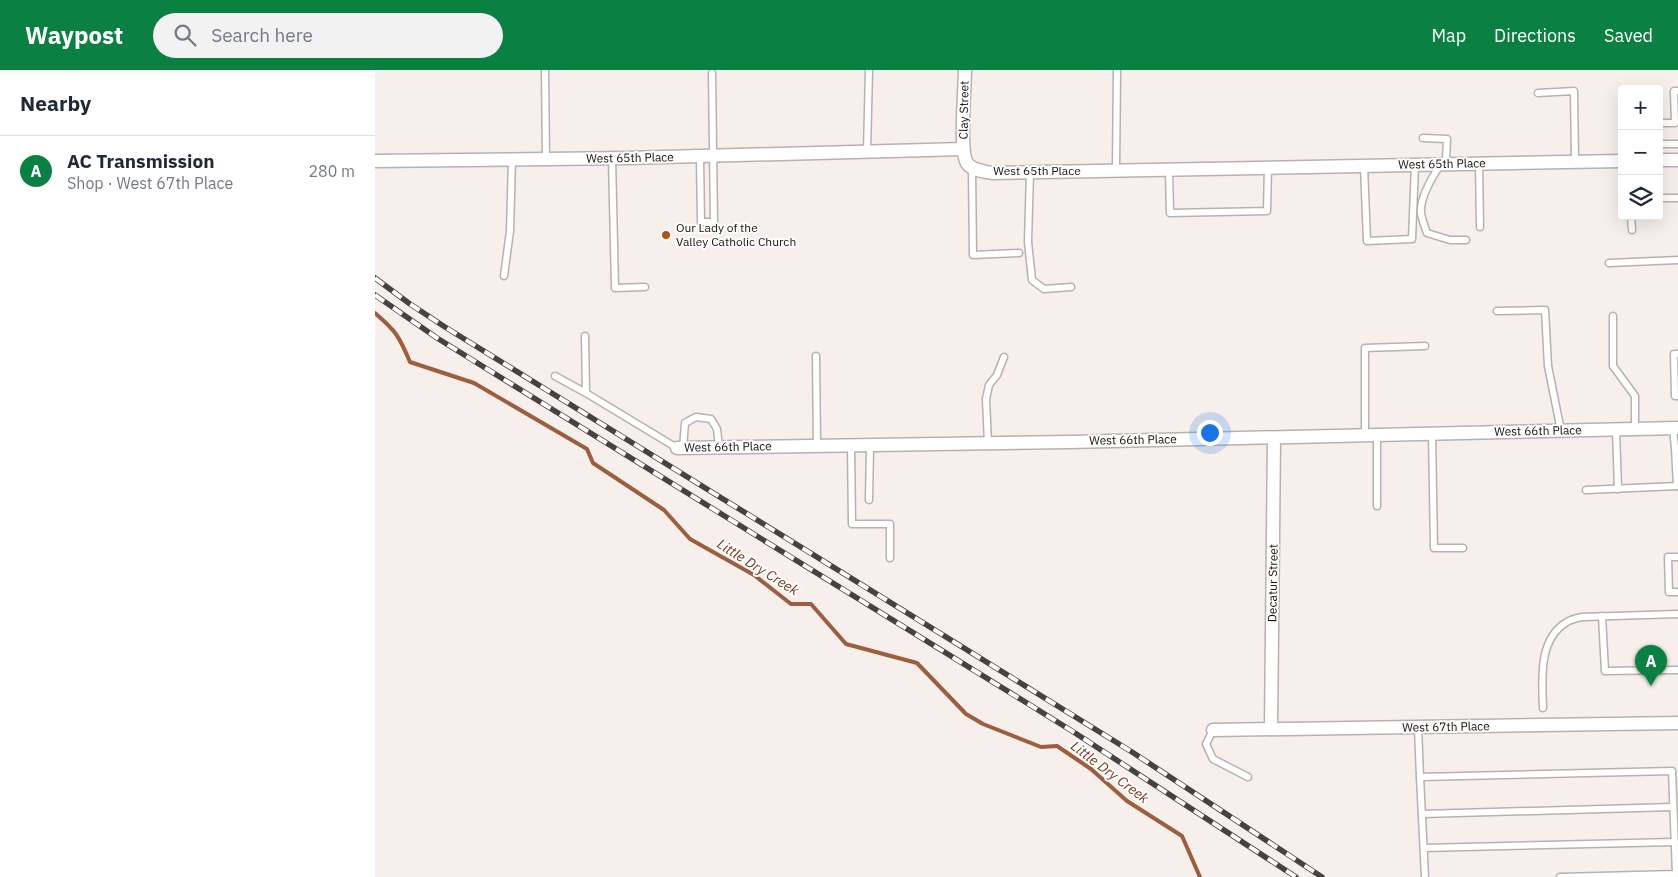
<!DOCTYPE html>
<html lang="en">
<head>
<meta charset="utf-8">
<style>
	body { margin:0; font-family:"IBM Plex Sans",sans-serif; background:#f2f2f3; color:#1f2937 }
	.controls { position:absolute; right:15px; top:15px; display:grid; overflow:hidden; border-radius:5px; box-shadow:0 5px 20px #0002 }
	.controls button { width:45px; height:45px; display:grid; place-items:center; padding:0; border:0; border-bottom:1px solid #e0e1e3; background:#fff; color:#1f2937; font:25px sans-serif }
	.you { position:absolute; left:834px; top:362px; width:18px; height:18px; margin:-12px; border:4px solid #fff; border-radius:50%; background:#1a73e8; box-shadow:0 0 0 8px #1a73e833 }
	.badge { display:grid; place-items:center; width:32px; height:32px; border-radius:50%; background:#0b8043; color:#fff; font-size:16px; font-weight:700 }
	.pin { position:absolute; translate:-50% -41px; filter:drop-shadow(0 1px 2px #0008) }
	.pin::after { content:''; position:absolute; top:26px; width:18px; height:15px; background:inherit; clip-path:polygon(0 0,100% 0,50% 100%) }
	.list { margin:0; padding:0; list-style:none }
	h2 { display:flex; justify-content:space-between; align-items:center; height:65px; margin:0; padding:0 20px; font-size:21px }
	h2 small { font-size:16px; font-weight:400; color:#747a83 }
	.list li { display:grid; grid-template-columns:32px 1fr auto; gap:15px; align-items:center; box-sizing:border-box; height:70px; padding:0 20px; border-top:1px solid #e0e1e3 }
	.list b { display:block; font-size:19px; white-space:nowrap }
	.list p { margin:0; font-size:16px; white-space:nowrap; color:#747a83 }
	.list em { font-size:16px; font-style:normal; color:#747a83 }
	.icon { flex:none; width:28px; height:28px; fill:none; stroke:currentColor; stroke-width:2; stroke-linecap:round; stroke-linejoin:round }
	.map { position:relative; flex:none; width:1303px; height:807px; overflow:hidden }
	header { display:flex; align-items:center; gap:30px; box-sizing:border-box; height:70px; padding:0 25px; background:#0b8043; color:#fff }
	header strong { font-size:24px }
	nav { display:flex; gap:28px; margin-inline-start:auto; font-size:18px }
	.search { width:350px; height:45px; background:#f2f2f3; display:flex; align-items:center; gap:12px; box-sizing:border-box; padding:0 18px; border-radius:28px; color:#747a83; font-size:19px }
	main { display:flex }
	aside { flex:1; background:#fff }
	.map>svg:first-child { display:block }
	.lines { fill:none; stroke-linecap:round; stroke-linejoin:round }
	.stream { stroke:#9c5e3e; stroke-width:4 }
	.service-casing { stroke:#b8b1ad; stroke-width:9 }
	.minor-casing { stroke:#b8b1ad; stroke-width:15 }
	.service { stroke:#fff; stroke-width:6 }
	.minor { stroke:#fff; stroke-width:12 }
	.rail-casing { stroke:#464240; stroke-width:5.5 }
	.rail { stroke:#fffdfd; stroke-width:4; stroke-dasharray:11; stroke-linecap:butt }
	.poi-dot { fill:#b35113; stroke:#fffdfd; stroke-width:2 }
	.labels { text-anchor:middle; stroke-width:4; stroke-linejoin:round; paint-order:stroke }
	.street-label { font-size:12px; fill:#151211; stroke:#fffdfd }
	.poi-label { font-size:12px; fill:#151211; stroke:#fffdfd; text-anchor:start }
	.water-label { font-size:14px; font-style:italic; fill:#743a1a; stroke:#fffdfd }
</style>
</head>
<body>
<header>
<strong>Waypost</strong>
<div class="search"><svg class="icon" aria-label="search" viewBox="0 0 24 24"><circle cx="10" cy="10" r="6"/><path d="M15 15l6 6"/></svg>Search here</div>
<nav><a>Map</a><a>Directions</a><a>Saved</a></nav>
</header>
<main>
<aside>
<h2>Nearby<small></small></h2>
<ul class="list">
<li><span class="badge">A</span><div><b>AC Transmission</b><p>Shop · West 67th Place</p></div><em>280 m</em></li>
</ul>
</aside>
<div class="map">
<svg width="1303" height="807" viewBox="0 0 1303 807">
	<rect width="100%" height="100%" fill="#f6efeb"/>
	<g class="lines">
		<path class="stream" d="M0,243C21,261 24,266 35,292L99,313L212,379L218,393L289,440L315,469L379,505L416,534H436L471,574L542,593L591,644L608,654L666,677L682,676L716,699L752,731L807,766L825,807"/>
		<defs>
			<g id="service">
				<path d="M170,0L171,89"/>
				<path d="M1163,23L1199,21L1200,91"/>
				<path d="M1284,53H1300L1299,21H1303"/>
				<path d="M1048,68L1072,69L1071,90C1060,99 1044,129 1046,143C1047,150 1050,157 1052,163L1075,170H1091"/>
				<path d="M1284,74H1303"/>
				<path d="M492,82L494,0"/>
				<path d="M325,87L326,152H339L337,3"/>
				<path d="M237,88L240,218L270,217"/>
				<path d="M1104,93L1105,157"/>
				<path d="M989,96L992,171L1037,169L1040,95"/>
				<path d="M597,98L598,185L644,183"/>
				<path d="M794,100L795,143L892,141L893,98"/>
				<path d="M741,101L742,0"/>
				<path d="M655,102L653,172L657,210L669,219L696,217"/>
				<path d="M1284,128H1303"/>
				<path d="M1256,146L1257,160"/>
				<path d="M1234,193L1303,190"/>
				<path d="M129,206L135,161L137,89"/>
				<path d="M1122,241L1170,240L1173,296L1186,361"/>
				<path d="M1238,246V296L1260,326V359"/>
				<path d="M210,266L211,323L302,378"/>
				<path d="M1303,284H1299L1300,326H1303"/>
				<path d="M441,286L442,376"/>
				<path d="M180,306L211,323"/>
				<path d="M1298,358L1300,378H1303"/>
				<path d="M1241,360L1243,419"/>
				<path d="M1057,364L1059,478H1088"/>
				<path d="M990,365V278L1050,276"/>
				<path d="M1002,365V436"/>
				<path d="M613,373L611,329L614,315L622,305L629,287"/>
				<path d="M476,375L477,454H515V488"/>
				<path d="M308,378L310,353L321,347L336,349L342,359L344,377"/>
				<path d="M1300,378L1302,416"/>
				<path d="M1211,420L1303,416"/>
				<path d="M494,430L495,375"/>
				<path d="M1303,487H1293L1294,522H1303"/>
				<path d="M1227,546L1230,601L1303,600"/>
				<path d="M1168,638C1167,609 1163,569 1192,552C1196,549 1202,548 1207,547L1303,544"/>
				<path d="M1043,657L1045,707L1050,807"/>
				<path d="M838,660L831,674L838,689L873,707"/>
				<path d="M1045,707L1297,701L1301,804L1185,807"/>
				<path d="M1047,744L1298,737"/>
				<path d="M1049,778L1300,772"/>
			</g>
			<g id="minor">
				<path d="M590,0C590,18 584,80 592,93C597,101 609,101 617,103L1247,91"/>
				<path d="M1284,90H1303"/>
				<path d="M0,91L252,88L588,79"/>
				<path d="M302,378L694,372L1303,358"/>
				<path d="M896,659L899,368"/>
				<path d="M838,660L1303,653"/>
			</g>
		</defs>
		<use href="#service" class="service-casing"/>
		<use href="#minor" class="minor-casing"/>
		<use href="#service" class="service"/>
		<use href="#minor" class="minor"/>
		<defs>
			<g id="rail">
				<path d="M0,208L35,234L70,257L757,682L947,807"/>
				<path d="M0,225L62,268L697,661L921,807"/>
			</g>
		</defs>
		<use href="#rail" class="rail-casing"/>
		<use href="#rail" class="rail"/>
	</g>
	<circle class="poi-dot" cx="291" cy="165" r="5"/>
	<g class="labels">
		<g class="street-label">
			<text transform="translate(589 40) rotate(-89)" y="4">Clay Street</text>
			<text transform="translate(255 88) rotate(-1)" y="4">West 65th Place</text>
			<text transform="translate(1067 94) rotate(-1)" y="4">West 65th Place</text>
			<text x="662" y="105">West 65th Place</text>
			<text transform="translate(1163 361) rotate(-1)" y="4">West 66th Place</text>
			<text transform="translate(758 370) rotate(-1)" y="4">West 66th Place</text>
			<text transform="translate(353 377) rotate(-1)" y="4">West 66th Place</text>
			<text transform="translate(898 513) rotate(-89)" y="4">Decatur Street</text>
			<text transform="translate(1071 657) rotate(-1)" y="4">West 67th Place</text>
		</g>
		<g class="poi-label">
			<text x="301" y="162">Our Lady of the<tspan x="301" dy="14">Valley Catholic Church</tspan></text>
		</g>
		<g class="water-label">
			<text transform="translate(383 497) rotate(32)" y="5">Little Dry Creek</text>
			<text transform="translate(735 702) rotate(37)" y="5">Little Dry Creek</text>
		</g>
	</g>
</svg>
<div class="controls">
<button>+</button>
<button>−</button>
<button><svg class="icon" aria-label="layers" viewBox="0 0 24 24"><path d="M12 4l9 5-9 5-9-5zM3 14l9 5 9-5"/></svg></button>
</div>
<div class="you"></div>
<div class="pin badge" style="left:1276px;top:616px">A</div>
</div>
</main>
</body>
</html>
